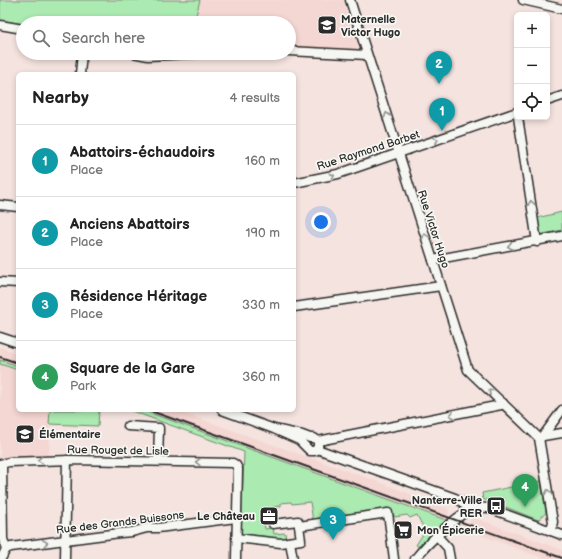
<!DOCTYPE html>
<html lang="en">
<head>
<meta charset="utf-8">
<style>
	body { margin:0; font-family:"Balsamiq Sans",sans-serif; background:#f6f6f6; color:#222 }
	.controls { position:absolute; right:12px; top:12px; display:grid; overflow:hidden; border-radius:6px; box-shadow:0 2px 6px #0003 }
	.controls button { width:36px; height:36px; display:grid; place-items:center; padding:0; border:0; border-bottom:1px solid #e0e0e0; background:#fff; color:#222; font:20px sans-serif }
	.you { position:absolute; left:321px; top:222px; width:14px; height:14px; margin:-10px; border:3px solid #fff; border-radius:50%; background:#1a73e8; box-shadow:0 0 0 6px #1a73e833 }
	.badge { display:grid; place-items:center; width:26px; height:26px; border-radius:50%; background:#2b2b2b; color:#fff; font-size:13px; font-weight:700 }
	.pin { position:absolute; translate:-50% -33px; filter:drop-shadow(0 1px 2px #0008) }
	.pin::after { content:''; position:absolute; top:21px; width:14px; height:12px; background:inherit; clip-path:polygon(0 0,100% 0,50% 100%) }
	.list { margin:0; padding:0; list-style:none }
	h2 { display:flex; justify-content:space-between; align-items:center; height:52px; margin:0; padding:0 16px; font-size:17px }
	h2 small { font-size:13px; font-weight:400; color:#767676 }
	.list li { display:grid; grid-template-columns:26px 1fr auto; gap:12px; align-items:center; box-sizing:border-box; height:72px; padding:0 16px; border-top:1px solid #e0e0e0 }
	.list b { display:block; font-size:15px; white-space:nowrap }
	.list p { margin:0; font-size:13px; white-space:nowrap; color:#767676 }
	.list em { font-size:13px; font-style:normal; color:#767676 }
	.icon { flex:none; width:22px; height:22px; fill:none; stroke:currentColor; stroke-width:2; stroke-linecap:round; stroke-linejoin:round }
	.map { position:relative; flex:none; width:562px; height:559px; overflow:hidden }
	.search { position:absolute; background:#fff; box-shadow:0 2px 6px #0003; left:16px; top:16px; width:280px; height:44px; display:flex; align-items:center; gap:10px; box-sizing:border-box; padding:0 14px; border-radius:22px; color:#767676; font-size:15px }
	.panel { position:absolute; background:#fff; box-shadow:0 2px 6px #0003; left:16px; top:72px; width:280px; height:340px; border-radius:6px }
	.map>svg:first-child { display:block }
	.built { fill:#f4d6d2 }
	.green { fill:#abeab1; stroke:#6b8a6e }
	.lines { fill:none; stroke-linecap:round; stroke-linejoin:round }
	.minor-casing { stroke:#2b2b2b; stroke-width:11 }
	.minor { stroke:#f6f6f2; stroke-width:8 }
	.rail { stroke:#2b2b2b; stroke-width:2 }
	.oneway { stroke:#90908e }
	.labels { text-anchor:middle; stroke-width:3.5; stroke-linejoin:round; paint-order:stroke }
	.poi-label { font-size:11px; font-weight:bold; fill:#2b2b2b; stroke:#f6f6f2; text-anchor:start }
	.street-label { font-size:11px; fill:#2b2b2b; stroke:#f6f6f2 }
</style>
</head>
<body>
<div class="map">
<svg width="562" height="559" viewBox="0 0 562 559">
	<rect width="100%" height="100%" fill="#f5e3df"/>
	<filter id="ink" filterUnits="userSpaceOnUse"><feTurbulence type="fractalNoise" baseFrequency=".025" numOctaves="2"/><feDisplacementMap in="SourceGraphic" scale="8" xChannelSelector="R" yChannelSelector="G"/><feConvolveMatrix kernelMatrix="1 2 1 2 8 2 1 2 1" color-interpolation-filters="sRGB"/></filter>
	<g filter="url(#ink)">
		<g class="built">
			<path d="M200,0H343L348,18L359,49L357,51L289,46V23H194Z"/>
			<path d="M0,347L18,354V366L0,360Z"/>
			<path d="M0,364L18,370V410H99L98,426L50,424L49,456L0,457Z"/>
			<path d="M142,410H175L384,484L448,509L449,512L446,520Z"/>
			<path d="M472,517L562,550V559H546L467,530Z"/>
		</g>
		<g class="green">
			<path d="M0,0H200L194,23L23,24L0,20Z"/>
			<path d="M562,212V230L540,235L537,218Z"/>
			<path d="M0,360L18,366V370L0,364Z"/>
			<path d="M50,410H99L98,426L49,424Z"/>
			<path d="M129,410H142L446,520L419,547L416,545L425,531L417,515L410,518L407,515L395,517L391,510L313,521L310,502L292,504L291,502L281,503V506L262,509L265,529L273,528L274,534L285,533L286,539L245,534L241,535L244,452Z"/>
			<path d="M541,481L546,513L538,520L488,500H483L482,493Z"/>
		</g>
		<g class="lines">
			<defs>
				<g id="minor">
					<path d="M350,0L468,370L539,438L553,522L551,531"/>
					<path d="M523,0L562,9"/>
					<path d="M0,25L23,29"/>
					<path d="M289,51L367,55"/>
					<path d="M133,53L148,56L210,53"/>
					<path d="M80,74L82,53"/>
					<path d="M547,101L562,96"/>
					<path d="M518,117L537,242"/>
					<path d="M294,183L338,174L517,112"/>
					<path d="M0,205L18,207"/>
					<path d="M433,260L562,236"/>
					<path d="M0,282L18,283"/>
					<path d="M294,307L441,286"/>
					<path d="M0,337L18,343"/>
					<path d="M222,410L274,429L299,440L310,451H315L318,447V441L314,438H310L302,435L274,429"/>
					<path d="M128,426L159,428L158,461"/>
					<path d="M543,436L562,410"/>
					<path d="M540,438L543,436L562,433"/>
					<path d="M318,441L501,405L503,403"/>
					<path d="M317,449L455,498L462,502L469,510"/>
					<path d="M0,464L9,462L71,460L233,463L236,465L238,469L236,559"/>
					<path d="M2,464L3,539L6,549L2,557"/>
					<path d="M273,524L298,521L299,526"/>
					<path d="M437,536L448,548L450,559"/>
					<path d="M236,538L281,543L301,540L299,526L388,513L394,559"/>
					<path d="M290,542L293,559"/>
					<path d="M6,549L11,547L120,533L132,532L147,528H158L236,518"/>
					<path d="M65,559L67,460"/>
					<path d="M415,559C425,546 461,510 476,508C480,507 485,508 489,508L562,535"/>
				</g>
			</defs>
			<use href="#minor" class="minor-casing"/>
			<use href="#minor" class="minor"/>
			<g class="rail">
				<path d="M0,357L18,363"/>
				<path d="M148,410L562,558"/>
			</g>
		</g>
		<defs><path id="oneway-chevron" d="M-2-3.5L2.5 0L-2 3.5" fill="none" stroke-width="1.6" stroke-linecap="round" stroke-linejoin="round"/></defs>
		<g class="oneway">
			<use href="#oneway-chevron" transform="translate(387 115) rotate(-108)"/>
			<use href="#oneway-chevron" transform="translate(436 140) rotate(-19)"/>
			<use href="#oneway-chevron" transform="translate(332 176) rotate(-14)"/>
			<use href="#oneway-chevron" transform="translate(531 203) rotate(-99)"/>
			<use href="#oneway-chevron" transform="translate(425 236) rotate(-108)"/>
			<use href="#oneway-chevron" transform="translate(510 246) rotate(170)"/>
			<use href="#oneway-chevron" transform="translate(491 392) rotate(-137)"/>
			<use href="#oneway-chevron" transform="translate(452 415) rotate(169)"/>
			<use href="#oneway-chevron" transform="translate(40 460) rotate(177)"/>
			<use href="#oneway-chevron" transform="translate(198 462) rotate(-179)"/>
			<use href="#oneway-chevron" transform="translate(548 492) rotate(-99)"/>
			<use href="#oneway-chevron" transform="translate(45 543) rotate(-8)"/>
		</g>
	</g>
	<defs>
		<symbol id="school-square" viewBox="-11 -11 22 22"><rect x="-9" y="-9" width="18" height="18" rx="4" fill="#2b2b2b" stroke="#f6f6f2"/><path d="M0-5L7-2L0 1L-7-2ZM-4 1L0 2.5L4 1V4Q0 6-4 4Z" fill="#fff"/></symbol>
		<symbol id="bus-square" viewBox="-11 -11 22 22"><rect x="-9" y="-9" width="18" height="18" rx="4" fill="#2b2b2b" stroke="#f6f6f2"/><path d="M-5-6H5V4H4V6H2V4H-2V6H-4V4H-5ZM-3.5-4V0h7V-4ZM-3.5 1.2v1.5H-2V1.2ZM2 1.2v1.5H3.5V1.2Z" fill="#fff"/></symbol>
		<symbol id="office-square" viewBox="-11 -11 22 22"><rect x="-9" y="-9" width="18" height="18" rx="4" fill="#2b2b2b" stroke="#f6f6f2"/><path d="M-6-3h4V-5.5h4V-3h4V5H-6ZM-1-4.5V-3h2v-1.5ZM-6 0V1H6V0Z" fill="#fff"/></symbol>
		<symbol id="supermarket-square" viewBox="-11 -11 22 22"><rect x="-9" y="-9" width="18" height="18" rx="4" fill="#2b2b2b" stroke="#f6f6f2"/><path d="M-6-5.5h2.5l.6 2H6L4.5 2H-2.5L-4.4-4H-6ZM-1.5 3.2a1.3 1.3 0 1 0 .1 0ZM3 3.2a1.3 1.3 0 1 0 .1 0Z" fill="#fff"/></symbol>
	</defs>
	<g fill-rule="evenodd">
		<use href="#school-square" x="316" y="14" width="22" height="22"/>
		<use href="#school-square" x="14" y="423" width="22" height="22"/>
		<use href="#bus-square" x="485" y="495" width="22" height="22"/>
		<use href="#office-square" x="258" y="505" width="22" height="22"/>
		<use href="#supermarket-square" x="392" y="519" width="22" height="22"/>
	</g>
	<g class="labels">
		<g class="poi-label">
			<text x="341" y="23">Maternelle<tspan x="341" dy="13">Victor Hugo</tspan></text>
			<text x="39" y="438">Élémentaire</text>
			<text x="482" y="504" text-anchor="end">Nanterre-Ville<tspan x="482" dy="13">RER</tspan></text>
			<text x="255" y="520" text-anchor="end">Le Château</text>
			<text x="417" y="534">Mon Épicerie</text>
		</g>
		<g class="street-label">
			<text transform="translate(368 150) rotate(-18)" y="4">Rue Raymond Barbet</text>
			<text transform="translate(434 229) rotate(72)" y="4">Rue Victor Hugo</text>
			<text transform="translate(118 450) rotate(1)" y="4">Rue Rouget de Lisle</text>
			<text transform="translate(120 522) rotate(-7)" y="4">Rue des Grands Buissons</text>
		</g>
	</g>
</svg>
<div class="controls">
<button>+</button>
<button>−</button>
<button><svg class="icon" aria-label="locate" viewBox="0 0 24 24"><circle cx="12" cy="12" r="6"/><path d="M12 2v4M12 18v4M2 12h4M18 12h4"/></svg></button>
</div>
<div class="you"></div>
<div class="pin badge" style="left:442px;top:131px;background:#0f9aa8">1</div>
<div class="pin badge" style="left:439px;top:84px;background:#0f9aa8">2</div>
<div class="pin badge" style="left:333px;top:540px;background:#0f9aa8">3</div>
<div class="pin badge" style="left:525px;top:507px;background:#2e9e5b">4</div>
<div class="search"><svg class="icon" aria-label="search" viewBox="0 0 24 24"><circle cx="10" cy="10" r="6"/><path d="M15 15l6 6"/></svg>Search here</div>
<section class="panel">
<h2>Nearby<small>4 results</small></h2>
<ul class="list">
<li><span class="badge" style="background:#0f9aa8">1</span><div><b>Abattoirs-échaudoirs</b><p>Place</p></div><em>160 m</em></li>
<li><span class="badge" style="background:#0f9aa8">2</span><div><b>Anciens Abattoirs</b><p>Place</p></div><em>190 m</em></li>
<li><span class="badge" style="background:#0f9aa8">3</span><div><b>Résidence Héritage</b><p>Place</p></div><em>330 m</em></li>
<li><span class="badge" style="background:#2e9e5b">4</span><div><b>Square de la Gare</b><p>Park</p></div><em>360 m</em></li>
</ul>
</section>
</div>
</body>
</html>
